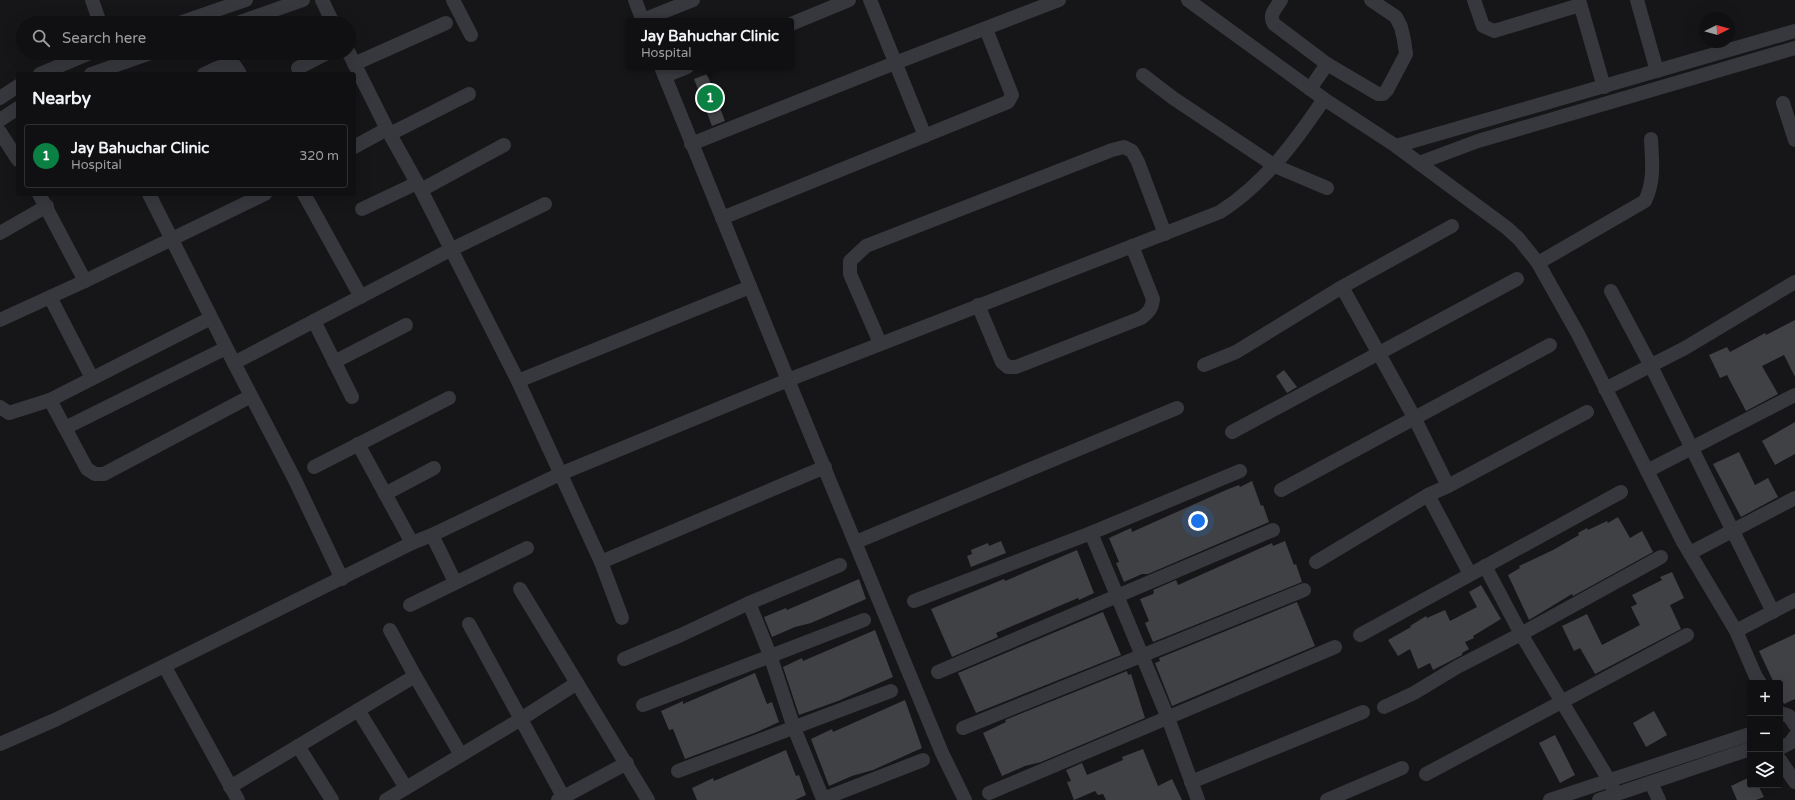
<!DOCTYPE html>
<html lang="en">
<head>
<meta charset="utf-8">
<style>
	body { margin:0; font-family:"Varela Round",sans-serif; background:#19191b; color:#f1f3f6 }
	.controls { position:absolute; right:12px; bottom:12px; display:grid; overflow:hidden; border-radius:4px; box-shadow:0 4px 16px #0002 }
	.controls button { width:36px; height:36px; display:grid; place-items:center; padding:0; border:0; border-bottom:1px solid #303032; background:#101012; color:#f1f3f6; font:20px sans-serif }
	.compass { position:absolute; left:1699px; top:12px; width:36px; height:36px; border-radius:50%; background:#101012; box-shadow:0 4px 16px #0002; rotate:85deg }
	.you { position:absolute; left:1198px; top:521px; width:14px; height:14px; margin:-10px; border:3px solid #fff; border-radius:50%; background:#1a73e8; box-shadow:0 0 0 6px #1a73e833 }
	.badge { display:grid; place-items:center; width:26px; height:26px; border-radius:50%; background:#0b8043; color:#fff; font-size:13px; font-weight:700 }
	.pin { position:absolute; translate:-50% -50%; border:2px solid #fff; box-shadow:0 1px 4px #0006 }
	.popup { position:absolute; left:626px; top:18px; width:168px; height:52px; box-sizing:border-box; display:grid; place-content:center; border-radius:4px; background:#101012; filter:drop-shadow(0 1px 3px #0005); font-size:13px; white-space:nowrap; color:#9c9d9f }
	.popup b { font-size:15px; color:#f1f3f6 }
	.popup::after { content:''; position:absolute; left:50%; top:100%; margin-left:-8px; border:8px solid transparent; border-top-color:#101012 }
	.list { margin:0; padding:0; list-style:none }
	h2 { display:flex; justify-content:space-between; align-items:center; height:52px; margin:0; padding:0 16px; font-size:17px }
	h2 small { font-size:13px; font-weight:400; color:#9c9d9f }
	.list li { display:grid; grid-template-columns:26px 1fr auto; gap:12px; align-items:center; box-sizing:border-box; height:64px; margin:0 8px 8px; padding:0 8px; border:1px solid #303032; border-radius:4px }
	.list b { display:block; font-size:15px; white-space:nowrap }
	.list p { margin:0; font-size:13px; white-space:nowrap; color:#9c9d9f }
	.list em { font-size:13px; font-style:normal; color:#9c9d9f }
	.icon { flex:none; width:22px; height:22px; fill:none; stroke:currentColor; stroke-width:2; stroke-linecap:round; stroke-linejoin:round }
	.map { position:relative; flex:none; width:1795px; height:800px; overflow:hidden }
	.search { position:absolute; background:#101012; box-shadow:0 4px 16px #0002; left:16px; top:16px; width:340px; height:44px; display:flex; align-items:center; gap:10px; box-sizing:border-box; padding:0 14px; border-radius:22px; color:#9c9d9f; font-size:15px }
	.panel { position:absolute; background:#101012; box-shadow:0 4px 16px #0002; left:16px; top:72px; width:340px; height:124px; border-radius:4px }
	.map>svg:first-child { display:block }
	.building { fill:#404145 }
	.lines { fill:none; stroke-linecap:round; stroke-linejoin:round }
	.minor { stroke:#37383d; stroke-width:14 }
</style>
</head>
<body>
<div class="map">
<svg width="1795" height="800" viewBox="0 0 1795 800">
	<rect width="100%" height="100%" fill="#161618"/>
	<g class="building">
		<path d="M707,74L725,121L712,126L694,79Z"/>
		<path d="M1795,320V377L1784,355L1762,366L1778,394L1746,411L1727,375L1720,378L1709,355L1727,347L1730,352L1765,333L1766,335Z"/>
		<path d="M1284,370L1297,387L1287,393L1276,376Z"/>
		<path d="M1795,422V454L1775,465L1762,441Z"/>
		<path d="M1739,452L1755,485L1768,478L1778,497L1741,517L1713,464Z"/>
		<path d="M1252,481L1261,506L1263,505L1269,522L1148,574H1142L1124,582L1116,563L1119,562L1109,538L1131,528L1132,532L1226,490L1239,485L1240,487Z"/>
		<path d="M1618,517L1630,538L1642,531L1653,552L1573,596L1572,594L1529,620L1508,575L1520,568L1519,566L1553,550L1579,535L1578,533L1587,528L1588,530L1607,521L1608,523Z"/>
		<path d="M1001,541L1006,553L971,567L967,556L972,554L971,550L988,543L989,546Z"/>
		<path d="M1285,541L1294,565L1296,564L1302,582L1153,642L1145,623L1149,621L1140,599L1153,594L1154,592L1153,590L1176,580L1178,585L1272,543L1273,546Z"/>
		<path d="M1077,550L1094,593L1079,600L1078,598L996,633L998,637L952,657L931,609L1004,579L1005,581Z"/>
		<path d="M1672,572L1684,598L1670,605L1681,629L1595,674L1580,648L1574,651L1562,626L1587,614L1602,645L1640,625L1631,607L1637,604L1632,595L1662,580L1660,577Z"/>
		<path d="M859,579L866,599L811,623L795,627L772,637L764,617L786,608L787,610Z"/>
		<path d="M1481,585L1501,619L1473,636L1474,638L1465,642L1469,649L1462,653V655L1433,670L1430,663L1418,669L1410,649L1398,656L1388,640L1411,627L1410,626L1426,616L1427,618L1445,610L1450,621L1477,607L1469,592Z"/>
		<path d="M1297,602L1315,646L1172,706L1155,663L1160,661L1159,658Z"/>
		<path d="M1103,612L1121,655L976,713L958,673Z"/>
		<path d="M875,630L893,677L838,701L799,715L783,667L802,658L803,661Z"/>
		<path d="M1795,634V699L1784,704L1780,696V683H1774L1759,651Z"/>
		<path d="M1127,671L1128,675L1131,674L1145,718L1041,762L1025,766L1002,776L983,733L1006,722L1005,720Z"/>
		<path d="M755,673L767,704L772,702L779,722L757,732L685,759L673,729L669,730L661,711L683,701V704Z"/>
		<path d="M905,700L922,748L873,770L852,776L829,786L811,739L832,729L833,732Z"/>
		<path d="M1654,711L1667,735L1646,747L1633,723Z"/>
		<path d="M1555,735L1575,775L1560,783L1539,743Z"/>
		<path d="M1143,749L1158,786L1172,779L1182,800H1106L1103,794L1098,795L1095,791L1074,800L1067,782L1071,781L1066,770L1082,763L1087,775L1123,760L1122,757Z"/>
		<path d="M786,750L796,776L799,775L806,795L795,800H697L692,788L713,778L714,781Z"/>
		<path d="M1750,777V785H1758L1764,797L1756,800H1737L1731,786Z"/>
	</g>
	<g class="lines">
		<g class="minor">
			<path d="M92,0L100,23"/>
			<path d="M322,0L333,23"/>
			<path d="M453,0L471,35"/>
			<path d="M635,0L643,21"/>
			<path d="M870,0L925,136"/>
			<path d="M1188,0L1324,99L1396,146L1507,228L1519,239L1538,263L1578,334L1683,542L1736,631L1756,677L1760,683"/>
			<path d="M1281,0C1276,8 1268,15 1274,24L1327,64L1378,94H1383L1387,90L1406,54L1404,40L1401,27L1396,17L1371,0"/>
			<path d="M1474,0L1483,26L1494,31L1580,5"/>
			<path d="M1579,0L1604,87"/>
			<path d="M1637,0L1657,71"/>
			<path d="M643,20L693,0"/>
			<path d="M179,23L246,0"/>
			<path d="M237,23L303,0"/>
			<path d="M791,24L849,0"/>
			<path d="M349,53L387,129L421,190L518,381"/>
			<path d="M354,64L446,23"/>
			<path d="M661,67L788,380L942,753L965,800"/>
			<path d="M298,68L327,53"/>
			<path d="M40,74L90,53"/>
			<path d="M91,74L151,53"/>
			<path d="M204,74C215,69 223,64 235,66L240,74"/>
			<path d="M1143,75L1173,98L1275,166L1327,188"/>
			<path d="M665,76L687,67"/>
			<path d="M1310,89L1327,64"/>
			<path d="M0,98L18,86"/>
			<path d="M1783,103L1795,140"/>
			<path d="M0,120L18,108"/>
			<path d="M0,132L18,160"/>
			<path d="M390,134L469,94"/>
			<path d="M691,144L895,63L1059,0"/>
			<path d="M1396,146L1795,31"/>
			<path d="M354,147L387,129"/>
			<path d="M1419,163L1478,141L1795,48"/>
			<path d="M421,190L504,145"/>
			<path d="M39,194L85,281"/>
			<path d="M149,194L234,363L294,478L342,579"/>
			<path d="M304,194L361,297"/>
			<path d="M362,209L417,183"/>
			<path d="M722,218L1008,102L1012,95L986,29"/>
			<path d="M0,233L47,206"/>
			<path d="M1538,263L1645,201C1655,180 1652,161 1651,139"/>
			<path d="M750,287L518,381L601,562L825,467"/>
			<path d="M1342,287L1414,417L1448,486"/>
			<path d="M1611,291L1651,366L1773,612"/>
			<path d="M50,297L92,378"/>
			<path d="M978,305L1002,362L1008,367H1016L1141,318C1148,313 1152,309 1153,299L1132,246"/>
			<path d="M0,320L85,281L265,194"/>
			<path d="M880,343L850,274V261L866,246L1112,150L1124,147L1132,151L1138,162L1165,234"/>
			<path d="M334,362L406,325"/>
			<path d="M234,363L314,321"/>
			<path d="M1204,365L1236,352L1342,287L1452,226"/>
			<path d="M1605,389L1685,348L1795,282"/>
			<path d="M352,397L314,321L450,250L545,204"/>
			<path d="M50,400L87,469L95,474H104L251,396"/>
			<path d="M0,407L9,413L50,400L211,318"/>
			<path d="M65,428L226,348"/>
			<path d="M1232,432L1517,279"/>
			<path d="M358,444L412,543"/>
			<path d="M314,467L449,398"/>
			<path d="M1647,471L1795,395"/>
			<path d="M1281,490L1550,345"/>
			<path d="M385,494L434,468"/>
			<path d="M1428,495L1470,574"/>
			<path d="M1091,533L1168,718L1198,800"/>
			<path d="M432,535L455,582"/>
			<path d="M856,542L1177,408"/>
			<path d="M1690,553L1795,498"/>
			<path d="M601,562L622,618"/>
			<path d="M1316,562L1428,495L1448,486L1587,412"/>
			<path d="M1485,566L1521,634L1609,780L1616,794"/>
			<path d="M520,589L577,683"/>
			<path d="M914,601L1091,533L1240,471"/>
			<path d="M749,603L770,655L794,728L823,799L923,760"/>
			<path d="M410,605L527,548"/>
			<path d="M469,624L565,800"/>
			<path d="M390,630L415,676"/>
			<path d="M1736,631L1795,600"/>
			<path d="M1360,635L1621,492"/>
			<path d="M624,659L681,635L749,603L840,565"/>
			<path d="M165,667L238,800"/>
			<path d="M938,672L1273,530"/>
			<path d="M643,705L864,620"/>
			<path d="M1384,707L1414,693L1457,667L1521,634L1661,557"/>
			<path d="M358,710L406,788"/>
			<path d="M1780,713L1789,716L1795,725"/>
			<path d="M963,728L1304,590"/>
			<path d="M0,744L57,719L412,543L432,535L560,474L788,380L1220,212C1265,183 1295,142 1324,99"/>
			<path d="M298,746L332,800"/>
			<path d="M1780,748L1790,743L1795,736"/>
			<path d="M1780,760L1795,782"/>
			<path d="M678,771L891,691"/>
			<path d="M1426,774L1687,635"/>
			<path d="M1191,782L1363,712"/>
			<path d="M1651,783L1659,800"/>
			<path d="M230,787L415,676L461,755"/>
			<path d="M989,793L1335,647"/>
			<path d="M386,800L521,719L577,683L648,800"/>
			<path d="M558,800L627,763"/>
			<path d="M1327,800L1402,768"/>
			<path d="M1550,800L1750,734"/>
			<path d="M1599,800L1750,749"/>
		</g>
	</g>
</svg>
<div class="controls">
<button>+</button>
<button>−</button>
<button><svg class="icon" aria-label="layers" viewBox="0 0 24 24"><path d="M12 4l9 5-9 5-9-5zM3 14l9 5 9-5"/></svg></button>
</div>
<svg class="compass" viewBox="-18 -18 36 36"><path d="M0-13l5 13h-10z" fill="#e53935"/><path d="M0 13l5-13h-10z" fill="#9c9d9f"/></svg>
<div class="you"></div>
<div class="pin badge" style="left:710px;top:98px">1</div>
<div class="popup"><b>Jay Bahuchar Clinic</b>Hospital</div>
<div class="search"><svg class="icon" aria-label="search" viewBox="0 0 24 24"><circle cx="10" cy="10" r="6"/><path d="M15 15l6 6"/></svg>Search here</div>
<section class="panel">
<h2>Nearby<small></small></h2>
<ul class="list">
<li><span class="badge">1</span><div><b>Jay Bahuchar Clinic</b><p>Hospital</p></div><em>320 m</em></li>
</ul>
</section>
</div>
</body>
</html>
